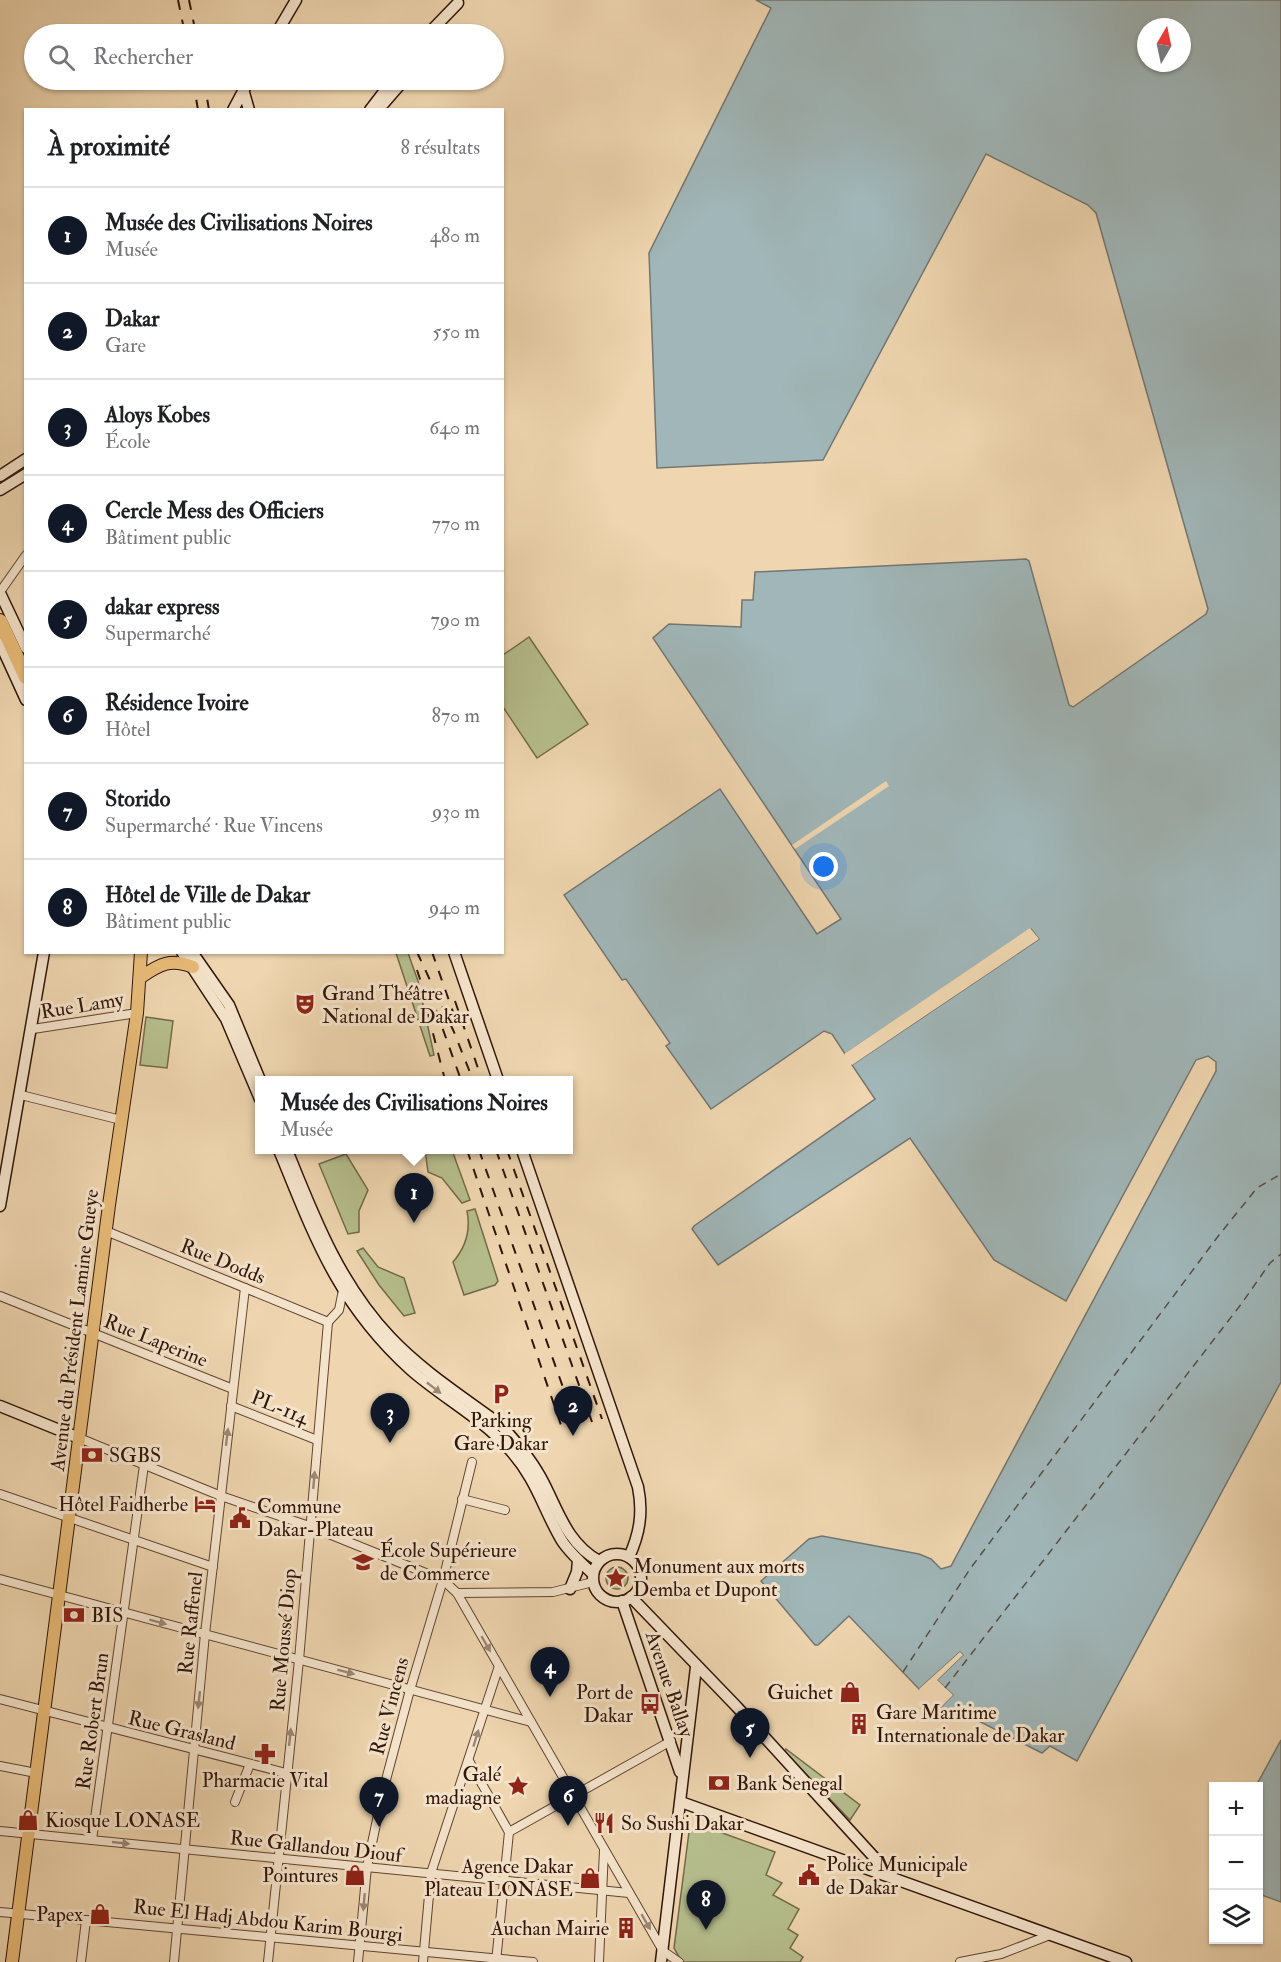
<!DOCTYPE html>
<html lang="fr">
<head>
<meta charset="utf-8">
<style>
	body { margin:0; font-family:"IM FELL Double Pica",serif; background:#f2f2f2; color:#202124 }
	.controls { position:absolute; right:18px; bottom:18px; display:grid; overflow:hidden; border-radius:0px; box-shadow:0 2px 4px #0004 }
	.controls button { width:54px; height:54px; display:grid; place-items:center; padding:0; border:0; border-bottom:2px solid #e0e0e0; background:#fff; color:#202124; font:30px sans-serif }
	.compass { position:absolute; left:1137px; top:18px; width:54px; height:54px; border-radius:50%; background:#fff; box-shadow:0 2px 4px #0004; rotate:9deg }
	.you { position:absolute; left:824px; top:867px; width:21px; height:21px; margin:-15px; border:4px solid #fff; border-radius:50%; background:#1a73e8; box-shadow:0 0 0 9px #1a73e833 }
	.badge { display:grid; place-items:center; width:39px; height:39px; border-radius:50%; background:#111827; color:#fff; font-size:20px; font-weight:700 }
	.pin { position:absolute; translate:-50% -50px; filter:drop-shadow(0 2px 3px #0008) }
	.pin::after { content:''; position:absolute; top:32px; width:21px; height:18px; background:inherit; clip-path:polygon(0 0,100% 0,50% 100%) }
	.popup { position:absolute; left:255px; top:1076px; width:318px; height:78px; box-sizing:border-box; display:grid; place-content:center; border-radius:0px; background:#fff; filter:drop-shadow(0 2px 4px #0005); font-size:20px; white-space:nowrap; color:#757577 }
	.popup b { font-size:22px; color:#202124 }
	.popup::after { content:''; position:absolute; left:50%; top:100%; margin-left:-12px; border:12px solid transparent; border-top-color:#fff }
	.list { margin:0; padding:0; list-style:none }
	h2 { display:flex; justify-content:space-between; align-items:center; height:78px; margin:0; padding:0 24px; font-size:26px }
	h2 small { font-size:20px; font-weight:400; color:#757577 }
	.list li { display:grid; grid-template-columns:39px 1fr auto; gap:18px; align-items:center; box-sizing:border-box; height:96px; padding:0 24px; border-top:2px solid #e0e0e0 }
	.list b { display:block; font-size:22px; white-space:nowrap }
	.list p { margin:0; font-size:20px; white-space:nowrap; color:#757577 }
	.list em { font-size:20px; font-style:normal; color:#757577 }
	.icon { flex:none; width:33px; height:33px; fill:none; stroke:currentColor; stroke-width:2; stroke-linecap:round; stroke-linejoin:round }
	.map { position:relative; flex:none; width:1281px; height:1962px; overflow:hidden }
	.search { position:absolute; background:#fff; box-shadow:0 2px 4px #0004; left:24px; top:24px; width:480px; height:66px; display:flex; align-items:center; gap:15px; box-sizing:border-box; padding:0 21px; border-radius:33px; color:#757577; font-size:22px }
	.panel { position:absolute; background:#fff; box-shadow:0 2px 4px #0004; left:24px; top:108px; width:480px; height:846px; border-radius:0px }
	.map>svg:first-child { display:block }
	.green { fill:#b6be8d; stroke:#736a4a; stroke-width:1.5 }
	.water { fill:#a0b6b8; stroke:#737672; stroke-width:1.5; fill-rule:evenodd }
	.pier { fill:#efd6b0 }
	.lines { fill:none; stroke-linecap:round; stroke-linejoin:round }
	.ferry { stroke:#574d46; stroke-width:1.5; stroke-dasharray:8 6; stroke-linecap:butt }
	.street-casing { stroke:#604532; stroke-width:10 }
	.secondary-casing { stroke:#301508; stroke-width:13 }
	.primary-casing { stroke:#301508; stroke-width:14 }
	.highway-casing { stroke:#301508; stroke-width:16 }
	.street { stroke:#f5e4cc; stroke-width:8 }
	.secondary { stroke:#f5e4cc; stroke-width:10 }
	.primary { stroke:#e8bb78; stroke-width:12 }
	.highway { stroke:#e8bb78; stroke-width:14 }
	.rail { stroke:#301508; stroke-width:2; stroke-dasharray:10 10; stroke-linecap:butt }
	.oneway { fill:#9c8774 }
	.labels { text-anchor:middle; stroke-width:6; stroke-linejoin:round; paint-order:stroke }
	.poi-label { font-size:20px; fill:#301508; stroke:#f5e4cc; text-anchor:start }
	.street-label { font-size:20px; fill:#301508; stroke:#f5e4cc }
</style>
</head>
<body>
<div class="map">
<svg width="1281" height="1962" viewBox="0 0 1281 1962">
	<rect width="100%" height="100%" fill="#efd6b0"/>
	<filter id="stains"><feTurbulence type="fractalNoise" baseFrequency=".00333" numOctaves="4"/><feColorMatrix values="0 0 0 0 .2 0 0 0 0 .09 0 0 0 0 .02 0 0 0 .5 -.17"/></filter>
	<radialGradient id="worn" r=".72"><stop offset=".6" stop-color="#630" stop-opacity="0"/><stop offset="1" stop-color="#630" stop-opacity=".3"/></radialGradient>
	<g class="green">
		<path d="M529,637L588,724L537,758L503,707V655Z"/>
		<path d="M396,953H408L418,981L434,1055L430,1056Z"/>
		<path d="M146,1017L173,1021L167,1068L140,1065Z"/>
		<path d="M425,1150H452L470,1200L462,1203L442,1178L428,1172Z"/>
		<path d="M346,1154L368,1190L359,1211V1232L348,1234L319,1164Z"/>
		<path d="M475,1209L498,1281L495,1285L464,1295L453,1262C466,1247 471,1231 467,1211Z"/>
		<path d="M363,1248L378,1267L404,1278L415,1313L404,1316L379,1285L357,1251Z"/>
		<circle cx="617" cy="1578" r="11"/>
		<path d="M786,1749L860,1805L850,1820L785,1752Z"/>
		<path d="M703,1826L775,1852L766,1875L782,1883L773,1895L799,1909L788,1929L798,1935L790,1948L803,1957L800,1962H682L674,1948L689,1832Z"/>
	</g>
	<g class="water">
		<path d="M756,0H1281V1382L1077,1761L1050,1746L1042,1753L953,1708L944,1711L941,1707L953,1695L937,1680L963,1655L960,1652L919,1689L849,1616L818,1645H815L761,1581L809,1539L822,1536L919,1554L931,1559L941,1569L951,1566L1216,1071V1062L1208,1056L1196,1060L1066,1301L994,1260L910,1138L718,1265L692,1229L694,1226L875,1099L852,1065L1039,939L1031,929L845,1054L832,1034L824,1031L711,1109L666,1046L670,1043L626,979L622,980L564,895L720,789L817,934L841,919L653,638L669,624L741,627L742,600H753L755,572L1026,559L1029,561L1069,705L1073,707L1206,614L1208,609L1096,213L1088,205L986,154L823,460L657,468L649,253L771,8ZM1146,27H1182V63H1146Z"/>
		<path d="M1281,1740V1902L1259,1894L1258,1786H1256Z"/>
	</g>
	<g class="pier">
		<path d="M886,781L889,786L795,849L792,845Z"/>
		<path d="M1030,928L1039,939L852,1065L850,1062L1035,939L1030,933L848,1057L844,1054Z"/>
		<path d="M960,1652L963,1655L937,1680L953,1695L941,1707L938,1705L948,1695L934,1680L921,1691L919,1689Z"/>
	</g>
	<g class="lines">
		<g class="ferry">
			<path d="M903,1672L970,1569L1219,1235L1257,1188L1281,1174"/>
			<path d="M945,1688L1242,1303L1270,1263L1281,1254"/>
		</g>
		<defs>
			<g id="street">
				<path d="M0,592L26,555"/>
				<path d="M33,1029L137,1013"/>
				<path d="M21,1095L121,1120"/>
				<path d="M106,1231L328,1322"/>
				<path d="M0,1296L233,1389"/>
				<path d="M328,1322L339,1310L343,1290"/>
				<path d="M231,1406L317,1440"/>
				<path d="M79,1438L221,1496L309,1526L443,1580L457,1593L663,1951L679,1962"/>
				<path d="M0,1494L213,1567"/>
				<path d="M462,1499L505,1510"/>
				<path d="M0,1579L531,1722"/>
				<path d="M457,1593L553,1592L593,1582"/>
				<path d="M0,1699L286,1773"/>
				<path d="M469,1761L509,1832"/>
				<path d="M0,1766L36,1773"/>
				<path d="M235,1802L250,1764"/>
				<path d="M0,1831L629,1893"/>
				<path d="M509,1832L671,1741"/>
				<path d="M92,1840L144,1465"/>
				<path d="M0,1912L533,1962"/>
				<path d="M81,1962L86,1920"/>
				<path d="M174,1962L205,1634L245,1288"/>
				<path d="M268,1962L299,1660L328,1322"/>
				<path d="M358,1962L367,1867L383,1791L410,1690L443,1580L472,1462"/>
				<path d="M423,1962L431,1873L499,1666"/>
				<path d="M496,1962L509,1832"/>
				<path d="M599,1962L604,1850"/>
				<path d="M960,1962L1001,1954L1050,1935"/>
			</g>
			<g id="secondary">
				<path d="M276,34L296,0"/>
				<path d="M428,34L458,3"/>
				<path d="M243,89L249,110"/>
				<path d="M233,110L249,80"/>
				<path d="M370,110L393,80"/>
				<path d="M378,110L404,80"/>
				<path d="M0,476L26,459"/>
				<path d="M0,490L26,474"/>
				<path d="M0,593L26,648"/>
				<path d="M0,643L26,700"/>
				<path d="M182,952L226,1019L260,1099"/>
				<path d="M192,952L229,1005L260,1080"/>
				<path d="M454,952L498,1080"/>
				<path d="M279,1150C315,1238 338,1304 411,1370C443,1398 482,1418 510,1450C537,1480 543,1509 562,1541C570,1553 582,1564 593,1574"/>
				<path d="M287,1150C314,1217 339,1283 390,1337C422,1371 463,1397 501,1425C516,1442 530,1458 541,1478C558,1509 566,1543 599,1561"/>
				<path d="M522,1150L638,1487C643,1512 640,1533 629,1557"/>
				<path d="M0,1206L44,952"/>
				<path d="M0,1406L79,1438"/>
				<circle cx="617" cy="1578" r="24"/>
				<path d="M570,1589L577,1572L578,1560"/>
				<path d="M631,1597L737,1707L893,1878"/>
				<path d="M622,1601L680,1772"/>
				<path d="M681,1802L1126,1962"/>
				<path d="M661,1962L696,1667"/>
			</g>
			<g id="primary">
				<path d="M141,977C160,964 171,958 193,967"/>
				<path d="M12,1962L109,1205L137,1013L141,952"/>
			</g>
			<path id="highway" d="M0,621L26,677"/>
		</defs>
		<use href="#street" class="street-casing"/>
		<use href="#secondary" class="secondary-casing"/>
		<use href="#primary" class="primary-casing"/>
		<use href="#highway" class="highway-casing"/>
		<use href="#street" class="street"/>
		<use href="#secondary" class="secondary"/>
		<use href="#primary" class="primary"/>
		<use href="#highway" class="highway"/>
		<g class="rail">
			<path d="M178,0L185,34"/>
			<path d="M189,0L196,34"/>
			<path d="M193,80L198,110"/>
			<path d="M204,80L209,110"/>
			<path d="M417,952L454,1032L473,1080"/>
			<path d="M432,952L453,1012"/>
			<path d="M417,970L434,1021"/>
			<path d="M455,1001L482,1080"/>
			<path d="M436,1010L461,1080"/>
			<path d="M428,1014L445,1080"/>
			<path d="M467,1150L563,1431"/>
			<path d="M479,1150L577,1427"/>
			<path d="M496,1150L592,1422"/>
			<path d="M507,1150L602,1419"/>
		</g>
	</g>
	<defs><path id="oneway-solid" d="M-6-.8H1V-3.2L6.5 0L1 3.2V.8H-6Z" transform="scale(1.5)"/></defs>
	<g class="oneway">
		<use href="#oneway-solid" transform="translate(434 1388) rotate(38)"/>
		<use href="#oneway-solid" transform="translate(227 1437) rotate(-83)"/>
		<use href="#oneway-solid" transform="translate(314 1480) rotate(-85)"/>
		<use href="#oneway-solid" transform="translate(158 1622) rotate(15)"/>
		<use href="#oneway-solid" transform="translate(486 1644) rotate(60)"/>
		<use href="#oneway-solid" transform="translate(346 1672) rotate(15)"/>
		<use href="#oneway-solid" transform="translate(199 1700) rotate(96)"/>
		<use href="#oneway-solid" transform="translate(290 1737) rotate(-84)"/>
		<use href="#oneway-solid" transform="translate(476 1738) rotate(-73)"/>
		<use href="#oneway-solid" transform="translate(121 1843) rotate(6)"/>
		<use href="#oneway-solid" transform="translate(364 1902) rotate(95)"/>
		<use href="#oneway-solid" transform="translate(646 1922) rotate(60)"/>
	</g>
	<defs>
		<symbol id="theatre-bare" viewBox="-9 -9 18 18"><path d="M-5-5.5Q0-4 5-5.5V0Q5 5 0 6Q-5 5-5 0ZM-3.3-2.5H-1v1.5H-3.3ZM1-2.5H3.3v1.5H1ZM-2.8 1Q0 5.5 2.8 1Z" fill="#8f2418" stroke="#f5e4cc" stroke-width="2.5" paint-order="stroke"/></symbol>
		<symbol id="parking-bare" viewBox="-9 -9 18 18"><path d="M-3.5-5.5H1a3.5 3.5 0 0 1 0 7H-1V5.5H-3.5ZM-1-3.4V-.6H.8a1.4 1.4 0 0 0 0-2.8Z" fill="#8f2418" stroke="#f5e4cc" stroke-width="2.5" paint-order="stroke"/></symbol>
		<symbol id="bank-bare" viewBox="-9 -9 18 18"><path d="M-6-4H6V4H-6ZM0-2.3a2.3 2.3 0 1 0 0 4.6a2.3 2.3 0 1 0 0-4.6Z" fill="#8f2418" stroke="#f5e4cc" stroke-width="2.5" paint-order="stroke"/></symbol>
		<symbol id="hotel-bare" viewBox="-9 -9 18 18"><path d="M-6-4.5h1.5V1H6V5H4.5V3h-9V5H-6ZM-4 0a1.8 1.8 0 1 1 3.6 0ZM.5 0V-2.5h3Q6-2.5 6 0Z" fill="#8f2418" stroke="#f5e4cc" stroke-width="2.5" paint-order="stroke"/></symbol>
		<symbol id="civic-bare" viewBox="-9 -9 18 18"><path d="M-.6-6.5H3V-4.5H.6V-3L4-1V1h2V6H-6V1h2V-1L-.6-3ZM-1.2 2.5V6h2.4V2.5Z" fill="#8f2418" stroke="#f5e4cc" stroke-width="2.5" paint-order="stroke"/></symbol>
		<symbol id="university-bare" viewBox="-9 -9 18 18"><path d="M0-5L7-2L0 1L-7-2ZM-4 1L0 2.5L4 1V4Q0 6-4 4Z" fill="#8f2418" stroke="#f5e4cc" stroke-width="2.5" paint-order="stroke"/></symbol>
		<symbol id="sight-bare" viewBox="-9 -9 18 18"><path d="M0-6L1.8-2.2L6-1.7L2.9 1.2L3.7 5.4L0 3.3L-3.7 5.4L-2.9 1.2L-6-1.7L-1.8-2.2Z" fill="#8f2418" stroke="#f5e4cc" stroke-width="2.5" paint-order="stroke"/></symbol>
		<symbol id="shop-bare" viewBox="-9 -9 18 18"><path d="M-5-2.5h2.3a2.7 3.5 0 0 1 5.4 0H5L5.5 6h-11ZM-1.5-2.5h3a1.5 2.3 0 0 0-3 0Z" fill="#8f2418" stroke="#f5e4cc" stroke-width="2.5" paint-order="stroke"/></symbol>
		<symbol id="bus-bare" viewBox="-9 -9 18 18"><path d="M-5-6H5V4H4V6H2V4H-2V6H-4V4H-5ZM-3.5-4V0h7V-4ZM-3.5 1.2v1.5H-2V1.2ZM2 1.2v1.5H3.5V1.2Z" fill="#8f2418" stroke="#f5e4cc" stroke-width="2.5" paint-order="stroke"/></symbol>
		<symbol id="building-bare" viewBox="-9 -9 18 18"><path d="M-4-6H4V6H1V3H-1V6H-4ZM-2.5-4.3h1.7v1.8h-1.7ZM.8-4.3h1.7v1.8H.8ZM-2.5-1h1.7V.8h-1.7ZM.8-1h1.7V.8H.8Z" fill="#8f2418" stroke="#f5e4cc" stroke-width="2.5" paint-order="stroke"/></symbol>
		<symbol id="pharmacy-bare" viewBox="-9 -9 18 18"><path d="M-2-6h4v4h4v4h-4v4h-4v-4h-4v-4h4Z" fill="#8f2418" stroke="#f5e4cc" stroke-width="2.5" paint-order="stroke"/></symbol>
		<symbol id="restaurant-bare" viewBox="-9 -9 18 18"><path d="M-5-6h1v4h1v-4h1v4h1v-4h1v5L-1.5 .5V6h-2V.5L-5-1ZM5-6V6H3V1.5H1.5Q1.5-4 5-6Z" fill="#8f2418" stroke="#f5e4cc" stroke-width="2.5" paint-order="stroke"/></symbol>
	</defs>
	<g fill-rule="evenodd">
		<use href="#theatre-bare" x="290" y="989" width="30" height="30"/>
		<use href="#parking-bare" x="486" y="1379" width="30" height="30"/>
		<use href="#bank-bare" x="77" y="1440" width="30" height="30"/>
		<use href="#hotel-bare" x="190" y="1489" width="30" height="30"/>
		<use href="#civic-bare" x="225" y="1503" width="30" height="30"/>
		<use href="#university-bare" x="348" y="1547" width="30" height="30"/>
		<use href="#sight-bare" x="601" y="1563" width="30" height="30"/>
		<use href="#bank-bare" x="59" y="1600" width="30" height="30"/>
		<use href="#shop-bare" x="835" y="1677" width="30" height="30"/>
		<use href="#bus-bare" x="635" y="1689" width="30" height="30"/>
		<use href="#building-bare" x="844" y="1709" width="30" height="30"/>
		<use href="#pharmacy-bare" x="250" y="1739" width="30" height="30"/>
		<use href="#bank-bare" x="704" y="1768" width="30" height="30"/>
		<use href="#sight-bare" x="503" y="1771" width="30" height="30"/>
		<use href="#shop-bare" x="13" y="1805" width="30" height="30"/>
		<use href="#restaurant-bare" x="589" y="1808" width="30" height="30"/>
		<use href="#shop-bare" x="340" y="1860" width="30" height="30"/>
		<use href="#civic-bare" x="794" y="1860" width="30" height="30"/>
		<use href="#shop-bare" x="575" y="1863" width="30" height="30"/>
		<use href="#shop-bare" x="85" y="1899" width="30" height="30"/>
		<use href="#building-bare" x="611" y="1913" width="30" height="30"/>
	</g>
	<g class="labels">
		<g class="poi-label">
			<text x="322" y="1000">Grand Théâtre<tspan x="322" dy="23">National de Dakar</tspan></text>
			<text x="501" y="1427" text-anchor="middle">Parking<tspan x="501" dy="23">Gare Dakar</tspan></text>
			<text x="109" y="1462">SGBS</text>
			<text x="188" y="1511" text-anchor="end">Hôtel Faidherbe</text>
			<text x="257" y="1513">Commune<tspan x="257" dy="23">Dakar-Plateau</tspan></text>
			<text x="380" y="1557">École Supérieure<tspan x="380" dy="23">de Commerce</tspan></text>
			<text x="633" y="1573">Monument aux morts<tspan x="633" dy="23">Demba et Dupont</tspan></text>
			<text x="91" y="1622">BIS</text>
			<text x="633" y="1699" text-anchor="end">Port de<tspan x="633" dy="23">Dakar</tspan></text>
			<text x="833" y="1699" text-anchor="end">Guichet</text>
			<text x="876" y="1719">Gare Maritime<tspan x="876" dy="23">Internationale de Dakar</tspan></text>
			<text x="501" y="1781" text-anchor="end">Galé<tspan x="501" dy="23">madiagne</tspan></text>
			<text x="265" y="1787" text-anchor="middle">Pharmacie Vital</text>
			<text x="736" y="1790">Bank Senegal</text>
			<text x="45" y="1827">Kiosque LONASE</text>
			<text x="621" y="1830">So Sushi Dakar</text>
			<text x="826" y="1871">Police Municipale<tspan x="826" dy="23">de Dakar</tspan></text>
			<text x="573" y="1873" text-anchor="end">Agence Dakar<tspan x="573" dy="23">Plateau LONASE</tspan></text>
			<text x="338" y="1882" text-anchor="end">Pointures</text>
			<text x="83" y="1921" text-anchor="end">Papex</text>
			<text x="609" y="1935" text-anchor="end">Auchan Mairie</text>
		</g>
		<g class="street-label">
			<text transform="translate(82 1005) rotate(-9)" y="7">Rue Lamy</text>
			<text transform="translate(223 1261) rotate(22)" y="7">Rue Dodds</text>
			<text transform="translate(74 1330) rotate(-83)" y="7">Avenue du Président Lamine Gueye</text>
			<text transform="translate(156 1340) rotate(22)" y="7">Rue Laperine</text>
			<text transform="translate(280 1407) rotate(22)" y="7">PL-114</text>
			<text transform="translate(190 1623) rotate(-84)" y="7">Rue Raffenel</text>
			<text transform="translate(283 1640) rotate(-85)" y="7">Rue Moussé Diop</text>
			<text transform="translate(670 1684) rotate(71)" y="7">Avenue Ballay</text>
			<text transform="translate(389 1706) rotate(-75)" y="7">Rue Vincens</text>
			<text transform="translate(92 1721) rotate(-82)" y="7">Rue Robert Brun</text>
			<text transform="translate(182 1730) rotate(14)" y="7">Rue Grasland</text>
			<text transform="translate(316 1846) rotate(6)" y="7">Rue Gallandou Diouf</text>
			<text transform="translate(268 1920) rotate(6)" y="7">Rue El Hadj Abdou Karim Bourgi</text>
		</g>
	</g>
	<rect width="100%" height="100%" filter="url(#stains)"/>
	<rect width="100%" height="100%" fill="url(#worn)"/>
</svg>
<div class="controls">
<button>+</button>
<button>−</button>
<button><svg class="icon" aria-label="layers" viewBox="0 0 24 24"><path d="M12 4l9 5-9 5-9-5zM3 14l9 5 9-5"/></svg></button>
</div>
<svg class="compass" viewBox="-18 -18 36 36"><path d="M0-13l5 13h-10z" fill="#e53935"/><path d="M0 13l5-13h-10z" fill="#757577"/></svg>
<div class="you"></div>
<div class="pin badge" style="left:414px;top:1223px">1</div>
<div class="popup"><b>Musée des Civilisations Noires</b>Musée</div>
<div class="pin badge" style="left:573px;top:1436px">2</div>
<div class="pin badge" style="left:390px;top:1443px">3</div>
<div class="pin badge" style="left:550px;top:1697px">4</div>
<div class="pin badge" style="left:750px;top:1758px">5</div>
<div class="pin badge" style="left:568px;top:1826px">6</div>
<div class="pin badge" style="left:379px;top:1827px">7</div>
<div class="pin badge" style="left:706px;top:1930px">8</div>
<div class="search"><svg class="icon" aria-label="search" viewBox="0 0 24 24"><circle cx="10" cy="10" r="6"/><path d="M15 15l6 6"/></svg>Rechercher</div>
<section class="panel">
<h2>À proximité<small>8 résultats</small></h2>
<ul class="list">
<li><span class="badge">1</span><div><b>Musée des Civilisations Noires</b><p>Musée</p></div><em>480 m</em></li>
<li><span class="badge">2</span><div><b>Dakar</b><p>Gare</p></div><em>550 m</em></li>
<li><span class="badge">3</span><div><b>Aloys Kobes</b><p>École</p></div><em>640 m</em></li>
<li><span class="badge">4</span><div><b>Cercle Mess des Officiers</b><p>Bâtiment public</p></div><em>770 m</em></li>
<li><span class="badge">5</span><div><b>dakar express</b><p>Supermarché</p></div><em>790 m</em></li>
<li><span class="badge">6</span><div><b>Résidence Ivoire</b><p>Hôtel</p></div><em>870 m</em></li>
<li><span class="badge">7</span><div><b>Storido</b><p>Supermarché · Rue Vincens</p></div><em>930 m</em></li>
<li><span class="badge">8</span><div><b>Hôtel de Ville de Dakar</b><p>Bâtiment public</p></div><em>940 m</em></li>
</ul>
</section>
</div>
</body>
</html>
